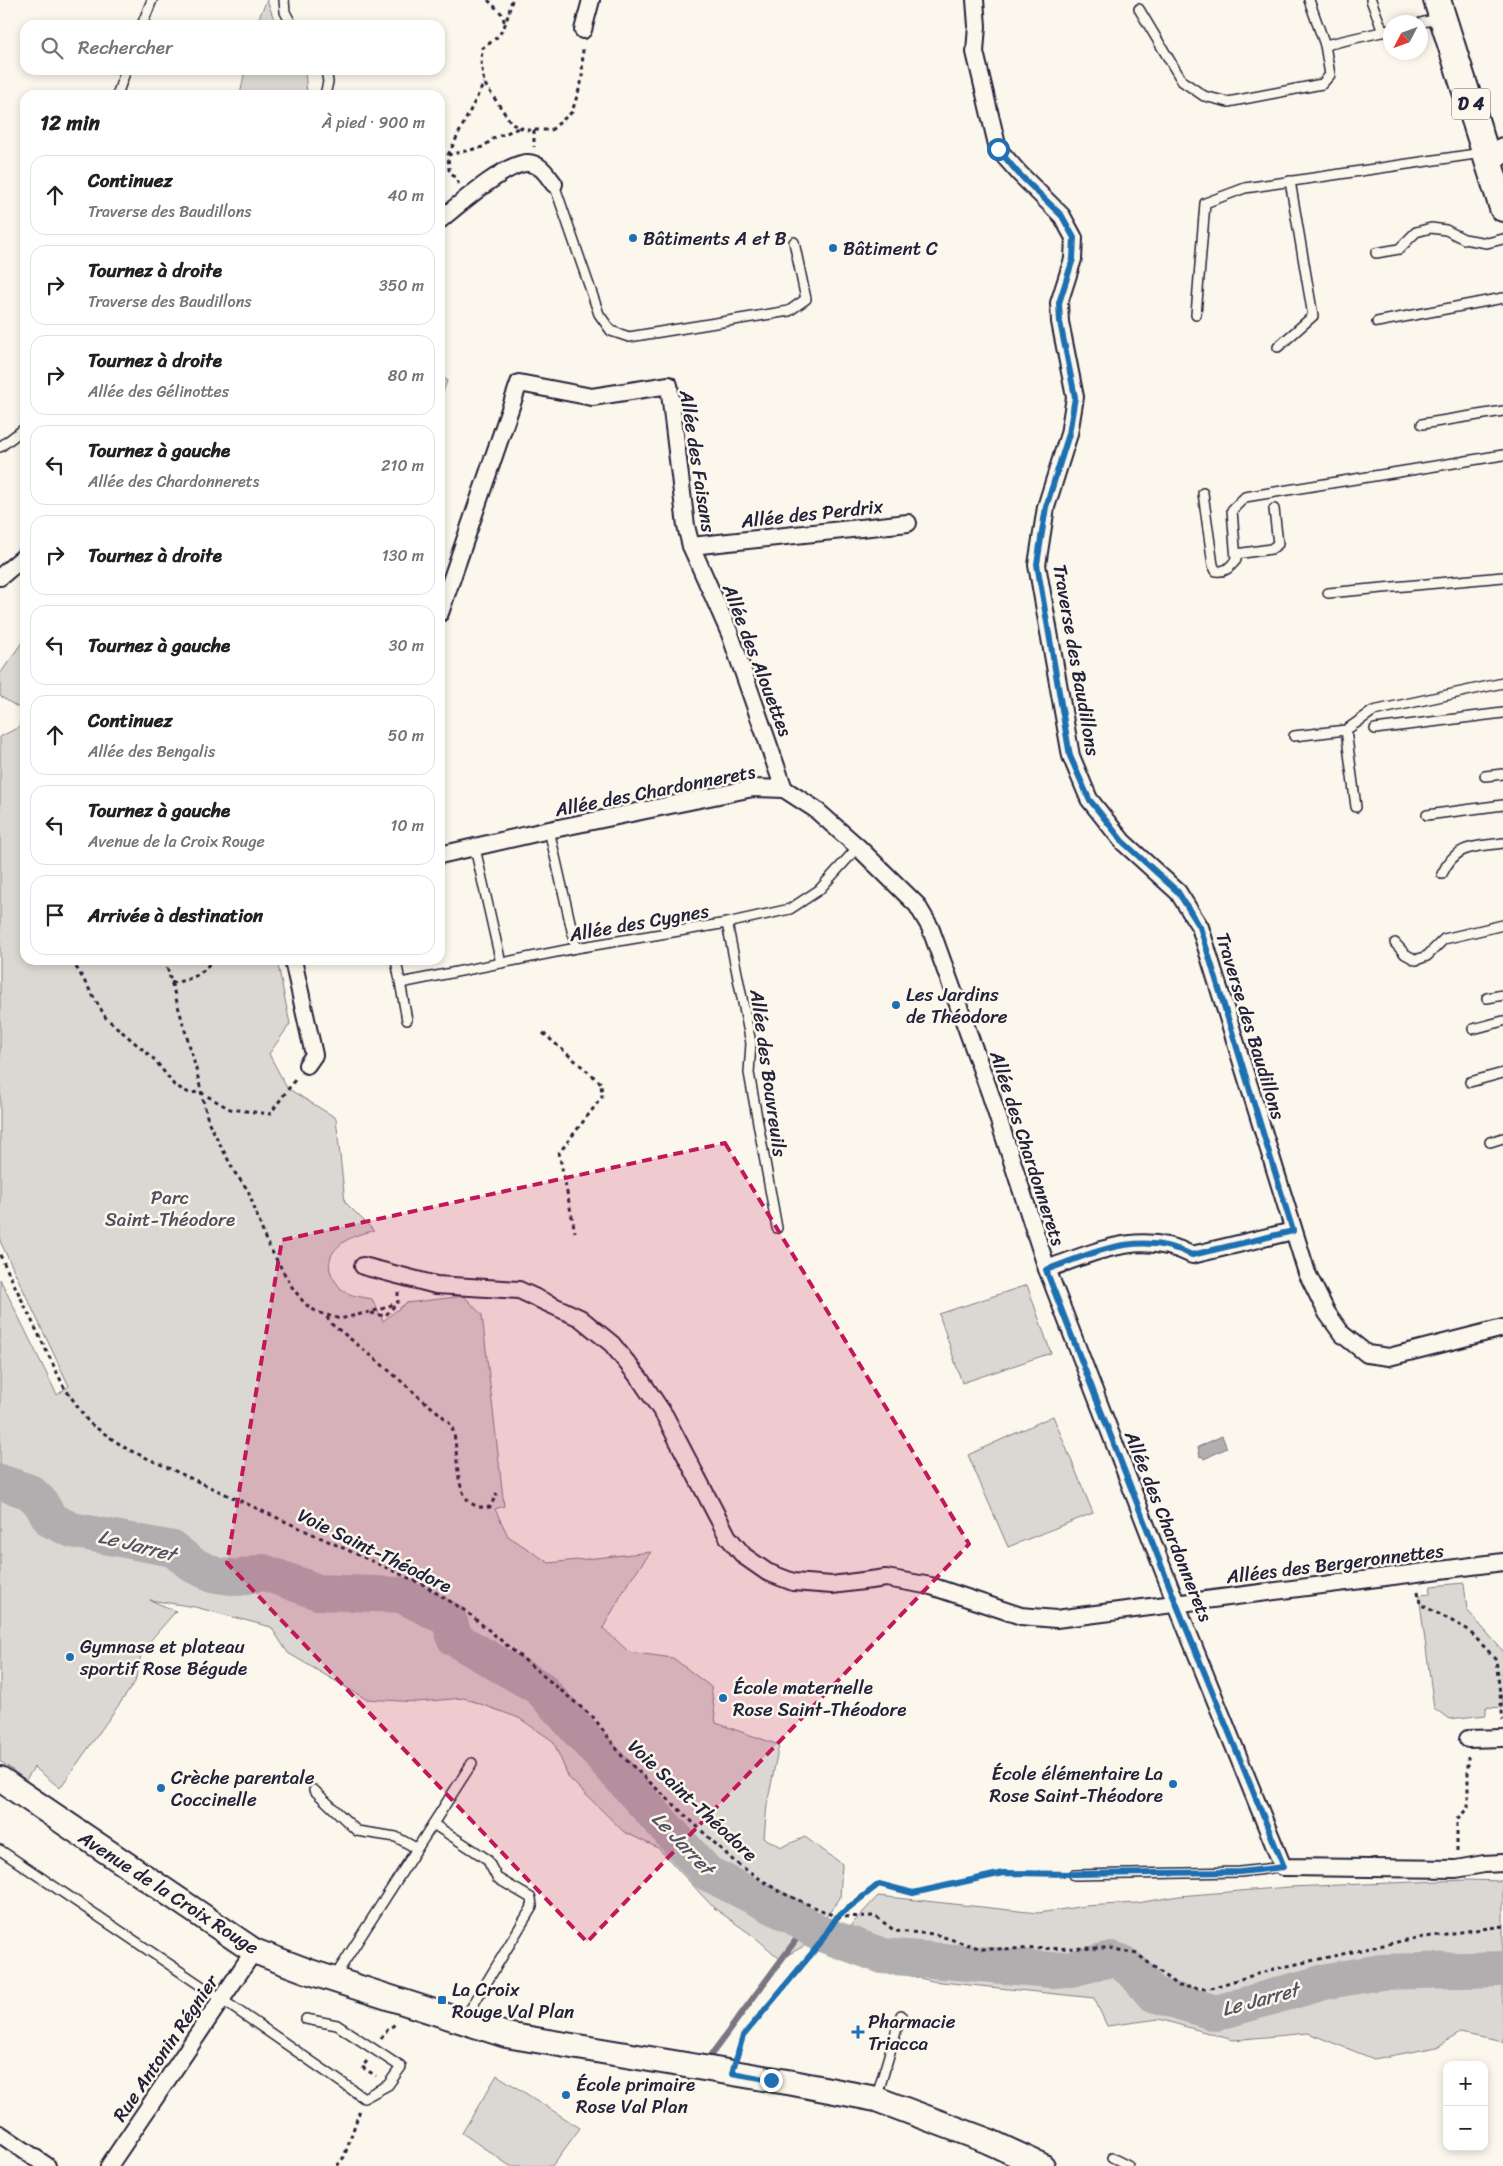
<!DOCTYPE html>
<html lang="fr">
<head>
<meta charset="utf-8">
<style>
	body { margin:0; font-family:Sriracha,sans-serif; background:#f2f2f2; color:#202124 }
	.controls { position:absolute; right:15px; bottom:15px; display:grid; overflow:hidden; border-radius:10px; box-shadow:0 2px 8px #0003 }
	.controls button { width:45px; height:45px; display:grid; place-items:center; padding:0; border:0; border-bottom:1px solid #e0e0e0; background:#fff; color:#202124; font:25px sans-serif }
	.compass { position:absolute; left:1383px; top:15px; width:45px; height:45px; border-radius:50%; background:#fff; box-shadow:0 2px 8px #0003; rotate:229deg }
	.stop { position:absolute; width:15px; height:15px; margin:-11px; border:4px solid #1f6fb2; border-radius:50%; background:#fff }
	.stop.end { background:#1f6fb2; border-color:#fff; box-shadow:0 1px 5px #0008 }
	.list { margin:0; padding:0; list-style:none }
	h2 { display:flex; justify-content:space-between; align-items:center; height:65px; margin:0; padding:0 20px; font-size:21px }
	h2 small { font-size:16px; font-weight:400; color:#757577 }
	.list li { display:grid; grid-template-columns:32px 1fr auto; gap:15px; align-items:center; box-sizing:border-box; height:80px; margin:0 10px 10px; padding:0 10px; border:1px solid #e0e0e0; border-radius:15px }
	.list b { display:block; font-size:19px; white-space:nowrap }
	.list p { margin:0; font-size:16px; white-space:nowrap; color:#757577 }
	.list em { font-size:16px; font-style:normal; color:#757577 }
	.icon { flex:none; width:28px; height:28px; fill:none; stroke:currentColor; stroke-width:2; stroke-linecap:round; stroke-linejoin:round }
	.map { position:relative; flex:none; width:1503px; height:2166px; overflow:hidden }
	.search { position:absolute; background:#fff; box-shadow:0 2px 8px #0003; left:20px; top:20px; width:425px; height:55px; display:flex; align-items:center; gap:12px; box-sizing:border-box; padding:0 18px; border-radius:15px; color:#757577; font-size:19px }
	.panel { position:absolute; background:#fff; box-shadow:0 2px 8px #0003; left:20px; top:90px; width:425px; height:875px; border-radius:15px }
	.map>svg:first-child { display:block }
	.green { fill:#dbd8d3; stroke:#7e7d87 }
	.water { fill:#b1aeb0; stroke:#787681 }
	.lines { fill:none; stroke-linecap:round; stroke-linejoin:round }
	.stream { stroke:#787681; stroke-width:6 }
	.river { stroke:#b1aeb0; stroke-width:36 }
	.lane-casing { stroke:#22223b; stroke-width:12 }
	.street-casing { stroke:#22223b; stroke-width:20 }
	.secondary-casing { stroke:#22223b; stroke-width:28 }
	.primary-casing { stroke:#22223b; stroke-width:30 }
	.path { stroke:#22223b; stroke-width:3; stroke-dasharray:4 4; stroke-linecap:butt }
	.lane { stroke:#fbf7ec; stroke-width:9 }
	.street { stroke:#fbf7ec; stroke-width:16 }
	.secondary { stroke:#fbf7ec; stroke-width:24 }
	.primary { stroke:#fbf7ec; stroke-width:26 }
	.route { stroke:#1f6fb2; stroke-width:6 }
	.marked { fill:#c2185b; fill-opacity:0.2; stroke:#c2185b; stroke-width:4; stroke-dasharray:10 6; stroke-linejoin:round }
	.poi-dot { fill:#1f6fb2; stroke:#fbf7ec; stroke-width:2 }
	.labels { text-anchor:middle; stroke-width:5; stroke-linejoin:round; paint-order:stroke }
	.shield { fill:#fbf7ec; stroke:#636270; stroke-width:1 }
	.shield-label { font-size:18px; font-weight:bold; fill:#22223b }
	.poi-label { font-size:19px; fill:#22223b; stroke:#fbf7ec; text-anchor:start }
	.street-label { font-size:19px; fill:#22223b; stroke:#fbf7ec }
	.park-label { font-size:19px; fill:#505061; stroke:#fbf7ec }
	.water-label { font-size:20px; font-style:italic; fill:#545364; stroke:#fbf7ec }
</style>
</head>
<body>
<div class="map">
<svg width="1503" height="2166" viewBox="0 0 1503 2166">
	<rect width="100%" height="100%" fill="#fbf7ec"/>
	<filter id="ink" filterUnits="userSpaceOnUse"><feTurbulence type="fractalNoise" baseFrequency=".02" numOctaves="2"/><feDisplacementMap in="SourceGraphic" scale="10" xChannelSelector="R" yChannelSelector="G"/><feConvolveMatrix kernelMatrix="1 2 1 2 8 2 1 2 1" color-interpolation-filters="sRGB"/></filter>
	<g filter="url(#ink)">
		<g class="green">
			<path d="M267,0L276,25H256V24Z"/>
			<path d="M245,70H305L307,95H240Z"/>
			<path d="M440,371L447,381L440,400Z"/>
			<path d="M25,638V712L0,696V674Z"/>
			<path d="M25,714V960H277L290,1024L269,1054L287,1088L336,1118L345,1202L374,1231C350,1234 316,1252 335,1281C337,1283 340,1288 342,1290C349,1296 364,1297 372,1299L383,1321L406,1303L464,1296L482,1315L504,1506L495,1509L508,1536L549,1563L651,1552L629,1581L603,1628L629,1652L673,1658L711,1687L716,1723L779,1745L767,1805L764,1838L782,1847L805,1837L842,1864L840,1898L806,1945L780,1959L756,1938L714,1908L658,1848L624,1832L569,1778L553,1741L519,1718L464,1698L417,1702L366,1699L288,1653L271,1627L195,1607L150,1600L176,1611L142,1650L135,1682L60,1788L34,1767L26,1780L0,1761V1279L57,1395L69,1386L0,1241V737L19,727Z"/>
			<path d="M1027,1285L1051,1353L962,1383L939,1314Z"/>
			<path d="M1053,1416L1093,1513L1008,1547L968,1455Z"/>
			<path d="M1464,1583L1467,1610L1503,1651V1708L1486,1707V1715L1449,1719L1434,1708L1419,1595L1430,1594L1431,1586Z"/>
			<path d="M1467,1880L1503,1881V2042L1460,2033L1437,2047L1374,2059L1308,2033L1233,2040L1159,2019L1107,2026L1094,1998L932,1981L843,1959L851,1925L878,1896L1038,1913L1085,1906L1137,1903L1179,1896L1289,1887Z"/>
			<path d="M497,2075L580,2128L552,2166H510L462,2133Z"/>
		</g>
		<path class="water" d="M1222,1436L1227,1448L1204,1459L1202,1456L1200,1457L1198,1447Z"/>
		<g class="lines">
			<path class="stream" d="M711,2055L807,1925"/>
			<path class="river" d="M0,1482L30,1492L40,1502L51,1520L72,1530L173,1549L193,1565L215,1575L239,1578L263,1572L318,1592L401,1595L449,1619L455,1639L540,1688L707,1873L796,1918L816,1932L883,1956L1051,1970L1071,1969L1111,1959L1121,1962L1135,1973L1153,1994L1216,2013L1328,1981L1381,1972L1503,1969"/>
			<defs>
				<g id="lane">
					<path d="M284,0L285,12L292,25"/>
					<path d="M1309,0L1325,45"/>
					<path d="M1371,0L1383,32"/>
					<path d="M1139,9L1182,81L1204,96L1228,102L1322,84L1330,75L1325,45L1390,30"/>
					<path d="M1420,23L1440,18"/>
					<path d="M142,25L152,0"/>
					<path d="M117,95L126,70"/>
					<path d="M325,95L328,82L326,70"/>
					<path d="M554,184L599,314L611,331L629,337L789,311L806,299L794,242"/>
					<path d="M1376,253L1399,249L1416,232L1431,228L1446,230L1464,239L1487,243L1503,239"/>
					<path d="M1196,315L1205,203L1245,188L1482,153"/>
					<path d="M1377,322L1503,298"/>
					<path d="M1278,347L1313,316L1290,181"/>
					<path d="M1422,424L1503,411"/>
					<path d="M0,447L25,428"/>
					<path d="M1203,493L1213,565L1216,571C1226,572 1229,568 1236,560L1232,510L1245,497L1503,455"/>
					<path d="M1236,554L1271,549L1278,544L1274,509"/>
					<path d="M1328,593L1503,577"/>
					<path d="M1375,729L1503,713"/>
					<path d="M1346,730L1356,807"/>
					<path d="M1294,736L1346,730L1373,711L1503,683"/>
					<path d="M1485,776L1503,774"/>
					<path d="M1427,815L1503,805"/>
					<path d="M549,830L576,948"/>
					<path d="M475,848L501,963"/>
					<path d="M1442,874C1456,844 1474,847 1503,843"/>
					<path d="M727,923L751,1043L749,1073L777,1228"/>
					<path d="M1395,943L1405,954L1416,960L1427,956L1444,939L1503,925"/>
					<path d="M396,960L407,1020"/>
					<path d="M401,983L576,948L727,923L790,909L819,890L858,847"/>
					<path d="M1487,998L1503,995"/>
					<path d="M1473,1029L1503,1021"/>
					<path d="M1470,1082L1503,1073"/>
					<path d="M1490,1142L1503,1138"/>
					<path d="M314,1790L357,1831L396,1837L416,1848"/>
					<path d="M433,1824L487,1859L497,1878L531,1898L532,1907L464,2020"/>
					<path d="M0,1850L240,2012L364,2098L388,2085L401,2067L337,2025L306,2019"/>
					<path d="M1074,1875L1240,1872L1283,1867"/>
					<path d="M334,1978L472,1763"/>
					<path d="M876,2099L901,2015"/>
					<path d="M1112,2158L1128,2166"/>
				</g>
				<g id="street">
					<path d="M975,0L977,26L975,52L998,149L1019,173L1062,216L1074,238L1073,259L1059,303L1060,322L1075,397L1069,434L1046,507L1037,565L1071,756L1089,799L1123,842L1178,892L1200,927L1307,1273L1327,1313L1342,1334L1367,1354L1389,1357L1503,1328"/>
					<path d="M583,30L591,0"/>
					<path d="M440,220C457,206 507,162 528,163C541,164 547,175 554,184"/>
					<path d="M691,546L908,523"/>
					<path d="M0,577L25,556"/>
					<path d="M440,613L519,383L592,397L669,385L686,526L691,546L730,634L784,789"/>
					<path d="M440,855L549,830L753,788L784,789L815,809L858,847L917,905L930,927L990,1093L1047,1269L1176,1603L1283,1867L1456,1869L1484,1864L1503,1863"/>
					<path d="M293,960L314,1055L307,1065"/>
					<path d="M363,1266L436,1285L519,1290L580,1318L612,1344L640,1379L665,1416L728,1537L744,1556L767,1572L793,1582L832,1585L886,1578L931,1586L1021,1616L1056,1619L1503,1562"/>
					<path d="M1047,1269C1095,1252 1142,1229 1192,1255L1293,1231"/>
					<path d="M1468,1739L1503,1738"/>
					<path d="M0,2134L47,2166"/>
					<path d="M109,2166L254,1951"/>
				</g>
				<g id="secondary">
					<path d="M1489,161L1503,150"/>
					<path d="M0,1779L254,1951L310,1972L506,2035L793,2083L876,2099L988,2141L1042,2166"/>
				</g>
				<path id="primary" d="M1437,0L1503,208"/>
			</defs>
			<use href="#lane" class="lane-casing"/>
			<use href="#street" class="street-casing"/>
			<use href="#secondary" class="secondary-casing"/>
			<use href="#primary" class="primary-casing"/>
			<g class="path">
				<path d="M488,0L502,14L505,24"/>
				<path d="M512,0C505,25 506,34 482,48L481,62L484,83L512,124L526,130H551L572,112L582,80L583,46"/>
				<path d="M534,130V147"/>
				<path d="M448,155L484,83"/>
				<path d="M459,184L449,170L448,155L483,147L494,138L519,128"/>
				<path d="M72,960L106,1018L155,1060L174,1085L189,1093L200,1092L230,1109L270,1114L297,1077"/>
				<path d="M165,960L196,1069L208,1121L235,1173L248,1190L266,1241L292,1287L305,1304L317,1312L340,1319L382,1309L398,1302V1292"/>
				<path d="M171,983C189,980 202,976 212,960"/>
				<path d="M543,1033L601,1083L602,1097L559,1153L575,1232"/>
				<path d="M0,1255L64,1387L89,1423L127,1449L424,1585L467,1612L594,1718L622,1756L736,1863L780,1892L837,1917"/>
				<path d="M371,1313L385,1316L396,1304"/>
				<path d="M327,1317L330,1323C360,1346 390,1371 418,1396C428,1405 442,1414 450,1424C463,1441 446,1513 490,1507L497,1493"/>
				<path d="M1418,1591L1420,1604L1467,1629L1496,1659L1503,1720"/>
				<path d="M1457,1851V1819L1468,1808V1757"/>
				<path d="M837,1917L875,1916L895,1931L934,1934L982,1949L1110,1948L1137,1954L1179,1986L1207,1989L1274,1969L1411,1939L1503,1926"/>
				<path d="M381,2039L388,2029L397,2023"/>
				<path d="M738,2053L743,2036L818,1947L837,1917L879,1884L913,1893L1003,1873L1061,1874"/>
				<path d="M367,2061L362,2067L376,2076"/>
				<path d="M337,2166L344,2157L360,2110"/>
			</g>
			<use href="#lane" class="lane"/>
			<use href="#street" class="street"/>
			<use href="#secondary" class="secondary"/>
			<use href="#primary" class="primary"/>
		</g>
	</g>
	<g class="lines" filter="url(#ink)">
		<path class="route" d="M771,2080L732,2073L743,2036L818,1946L837,1917L879,1884L913,1893L1003,1873L1074,1874L1240,1872L1284,1867L1176,1603L1046,1270C1095,1252 1142,1229 1192,1255L1293,1231L1200,927L1178,892L1123,842L1089,799L1070,756L1037,564L1046,507L1069,434L1075,397L1060,322L1059,303L1073,259L1074,238L1062,216L1018,173L998,149"/>
	</g>
	<path class="marked" d="M725,1143L969,1544L587,1942L227,1563L282,1240Z"/>
	<g class="poi-dot">
		<circle cx="633" cy="238" r="5"/>
		<circle cx="833" cy="248" r="5"/>
		<circle cx="896" cy="1005" r="5"/>
		<circle cx="70" cy="1657" r="5"/>
		<circle cx="723" cy="1698" r="5"/>
		<circle cx="1173" cy="1784" r="5"/>
		<circle cx="161" cy="1788" r="5"/>
		<rect x="437" y="1995" width="10" height="10" rx="2.5"/>
		<path d="M855.5 2024.5h5v5h5v5h-5v5h-5v-5h-5v-5h5z"/>
		<circle cx="566" cy="2095" r="5"/>
	</g>
	<g class="labels">
		<rect class="shield" x="1452" y="88.5" width="38" height="31" rx="4"/>
		<g class="shield-label">
			<text x="1471" y="110">D 4</text>
		</g>
		<g class="poi-label">
			<text x="643" y="245">Bâtiments A et B</text>
			<text x="843" y="255">Bâtiment C</text>
			<text x="906" y="1001">Les Jardins<tspan x="906" dy="22">de Théodore</tspan></text>
			<text x="80" y="1653">Gymnase et plateau<tspan x="80" dy="22">sportif Rose Bégude</tspan></text>
			<text x="733" y="1694">École maternelle<tspan x="733" dy="22">Rose Saint-Théodore</tspan></text>
			<text x="1163" y="1780" text-anchor="end">École élémentaire La<tspan x="1163" dy="22">Rose Saint-Théodore</tspan></text>
			<text x="171" y="1784">Crèche parentale<tspan x="171" dy="22">Coccinelle</tspan></text>
			<text x="452" y="1996">La Croix<tspan x="452" dy="22">Rouge Val Plan</tspan></text>
			<text x="868" y="2028">Pharmacie<tspan x="868" dy="22">Triacca</tspan></text>
			<text x="576" y="2091">École primaire<tspan x="576" dy="22">Rose Val Plan</tspan></text>
		</g>
		<g class="street-label">
			<text transform="translate(698 461) rotate(81)" y="7">Allée des Faisans</text>
			<text transform="translate(812 513) rotate(-6)" y="7">Allée des Perdrix</text>
			<text transform="translate(758 660) rotate(69)" y="7">Allée des Alouettes</text>
			<text transform="translate(1077 660) rotate(80)" y="7">Traverse des Baudillons</text>
			<text transform="translate(655 790) rotate(-11)" y="7">Allée des Chardonnerets</text>
			<text transform="translate(639 922) rotate(-10)" y="7">Allée des Cygnes</text>
			<text transform="translate(1251 1026) rotate(73)" y="7">Traverse des Baudillons</text>
			<text transform="translate(769 1073) rotate(82)" y="7">Allée des Bouvreuils</text>
			<text transform="translate(1028 1148) rotate(72)" y="7">Allée des Chardonnerets</text>
			<text transform="translate(1169 1526) rotate(68)" y="7">Allée des Chardonnerets</text>
			<text transform="translate(375 1550) rotate(26)" y="7">Voie Saint-Théodore</text>
			<text transform="translate(1335 1563) rotate(-7)" y="7">Allées des Bergeronnettes</text>
			<text transform="translate(693 1800) rotate(43)" y="7">Voie Saint-Théodore</text>
			<text transform="translate(169 1892) rotate(33)" y="7">Avenue de la Croix Rouge</text>
			<text transform="translate(165 2048) rotate(-56)" y="7">Rue Antonin Régnier</text>
		</g>
		<g class="park-label">
			<text x="170" y="1204">Parc<tspan x="170" dy="22">Saint-Théodore</tspan></text>
		</g>
		<g class="water-label">
			<text transform="translate(137 1545) rotate(14)" y="7">Le Jarret</text>
			<text transform="translate(683 1843) rotate(46)" y="7">Le Jarret</text>
			<text transform="translate(1260 1999) rotate(-15)" y="7">Le Jarret</text>
		</g>
	</g>
</svg>
<div class="controls">
<button>+</button>
<button>−</button>
</div>
<svg class="compass" viewBox="-18 -18 36 36"><path d="M0-13l5 13h-10z" fill="#e53935"/><path d="M0 13l5-13h-10z" fill="#757577"/></svg>
<div class="stop" style="left:998px;top:149px"></div>
<div class="stop end" style="left:771px;top:2080px"></div>
<div class="search"><svg class="icon" aria-label="search" viewBox="0 0 24 24"><circle cx="10" cy="10" r="6"/><path d="M15 15l6 6"/></svg>Rechercher</div>
<section class="panel">
<h2>12 min<small>À pied · 900 m</small></h2>
<ul class="list">
<li><svg class="icon" aria-label="ahead" viewBox="0 0 24 24"><path d="M12 20V5M6 11l6-6 6 6"/></svg><div><b>Continuez</b><p>Traverse des Baudillons</p></div><em>40 m</em></li>
<li><svg class="icon" aria-label="right" viewBox="0 0 24 24"><path d="M7 20v-9h11M14 6l5 5-5 5"/></svg><div><b>Tournez à droite</b><p>Traverse des Baudillons</p></div><em>350 m</em></li>
<li><svg class="icon" aria-label="right" viewBox="0 0 24 24"><path d="M7 20v-9h11M14 6l5 5-5 5"/></svg><div><b>Tournez à droite</b><p>Allée des Gélinottes</p></div><em>80 m</em></li>
<li><svg class="icon" aria-label="left" viewBox="0 0 24 24"><path d="M17 20v-9H6M10 6l-5 5 5 5"/></svg><div><b>Tournez à gauche</b><p>Allée des Chardonnerets</p></div><em>210 m</em></li>
<li><svg class="icon" aria-label="right" viewBox="0 0 24 24"><path d="M7 20v-9h11M14 6l5 5-5 5"/></svg><div><b>Tournez à droite</b></div><em>130 m</em></li>
<li><svg class="icon" aria-label="left" viewBox="0 0 24 24"><path d="M17 20v-9H6M10 6l-5 5 5 5"/></svg><div><b>Tournez à gauche</b></div><em>30 m</em></li>
<li><svg class="icon" aria-label="ahead" viewBox="0 0 24 24"><path d="M12 20V5M6 11l6-6 6 6"/></svg><div><b>Continuez</b><p>Allée des Bengalis</p></div><em>50 m</em></li>
<li><svg class="icon" aria-label="left" viewBox="0 0 24 24"><path d="M17 20v-9H6M10 6l-5 5 5 5"/></svg><div><b>Tournez à gauche</b><p>Avenue de la Croix Rouge</p></div><em>10 m</em></li>
<li><svg class="icon" aria-label="arrive" viewBox="0 0 24 24"><path d="M6 21V4h12l-3 4 3 4H6"/></svg><div><b>Arrivée à destination</b></div></li>
</ul>
</section>
</div>
</body>
</html>
